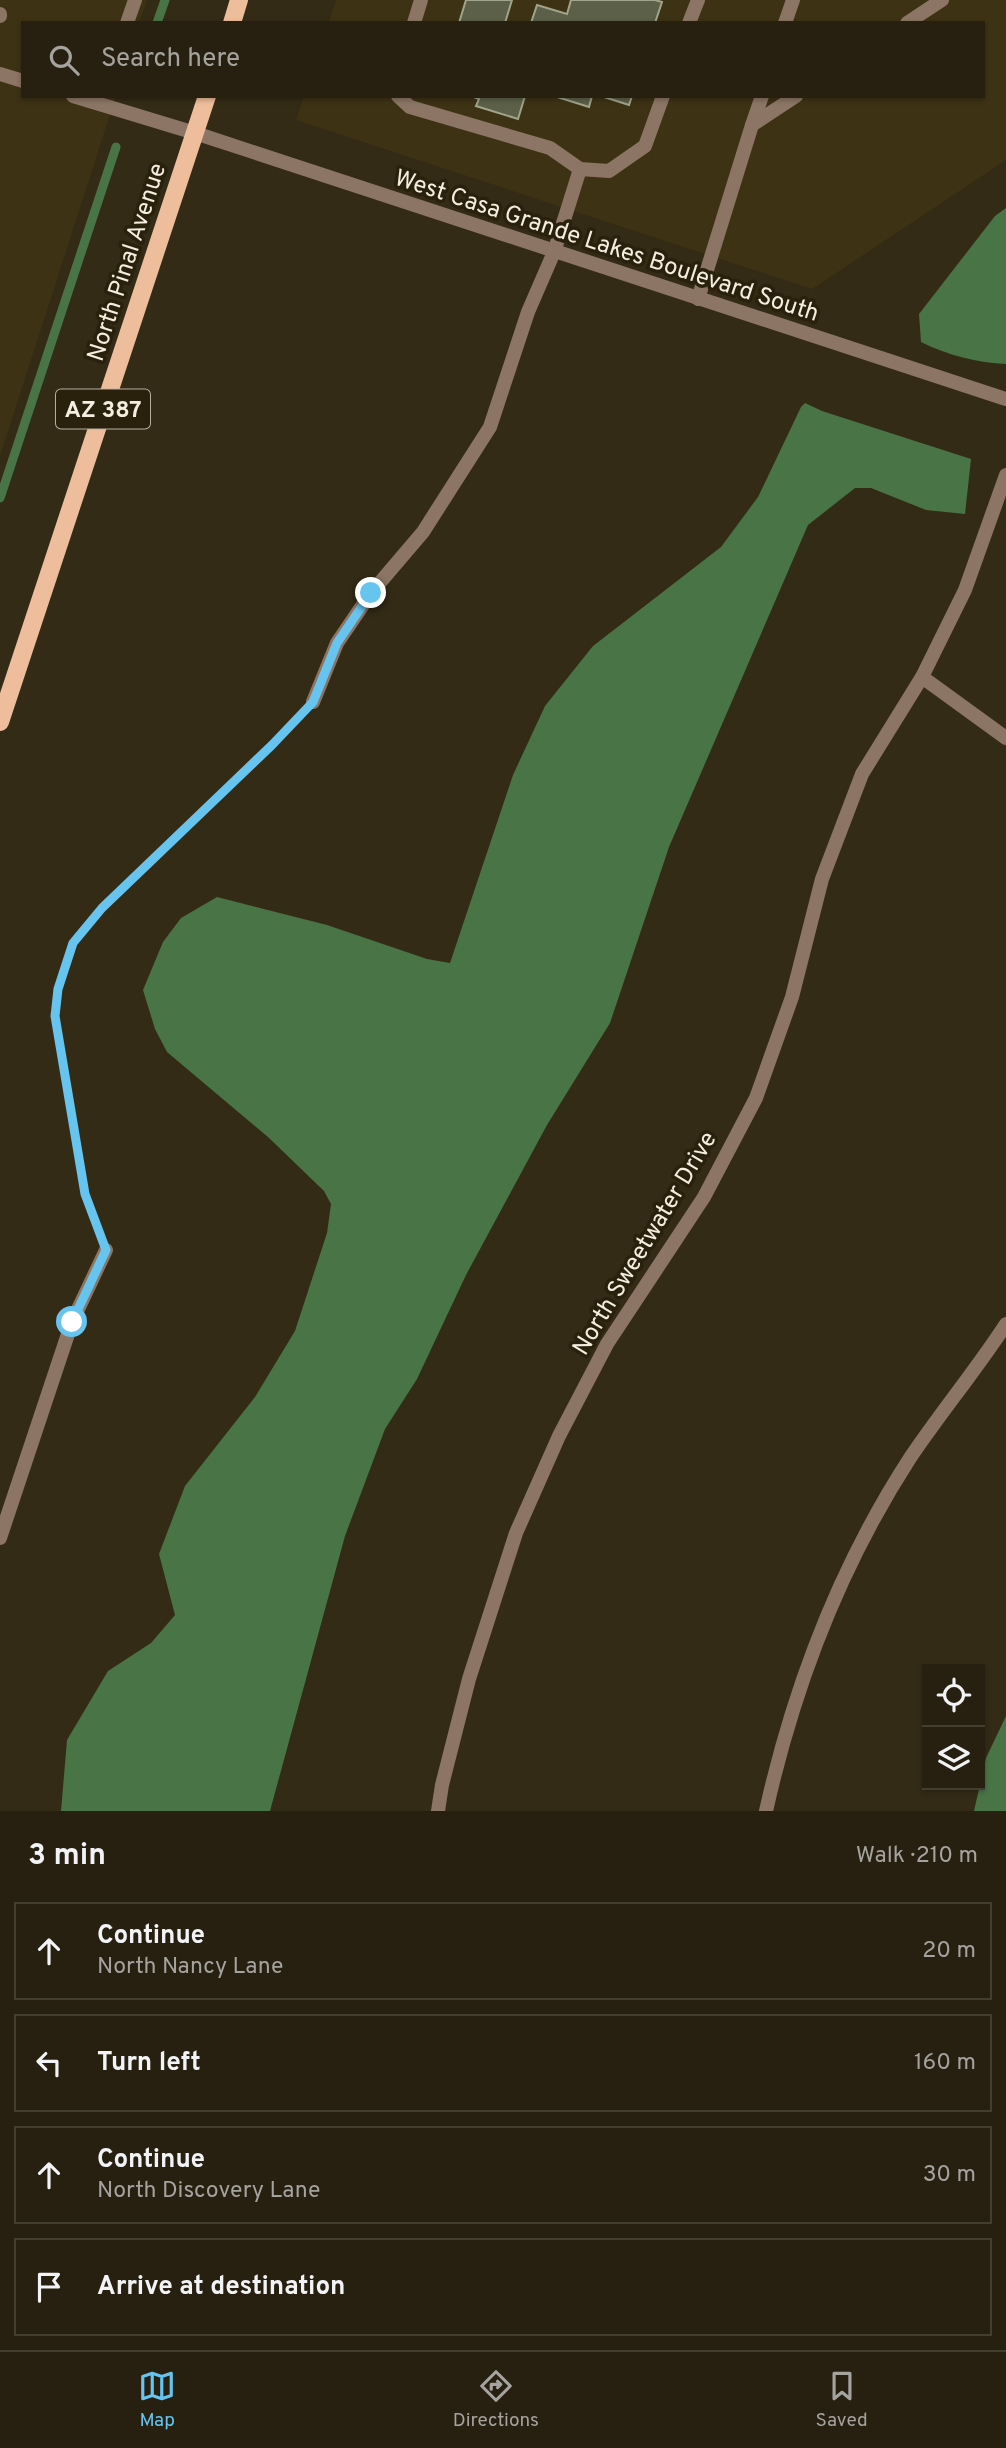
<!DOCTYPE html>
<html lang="en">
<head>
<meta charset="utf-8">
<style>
	body { margin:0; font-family:Overpass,sans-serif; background:#332d1e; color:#f1f3f6 }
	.controls { position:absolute; right:21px; bottom:21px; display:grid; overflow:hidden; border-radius:0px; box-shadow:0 2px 5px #0004 }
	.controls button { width:63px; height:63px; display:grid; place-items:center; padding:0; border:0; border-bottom:2px solid #433e30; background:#272010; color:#f1f3f6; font:35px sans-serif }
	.stop { position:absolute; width:21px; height:21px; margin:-16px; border:5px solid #66c4ef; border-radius:50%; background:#fff }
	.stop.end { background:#66c4ef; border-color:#fff; box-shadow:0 2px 7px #0008 }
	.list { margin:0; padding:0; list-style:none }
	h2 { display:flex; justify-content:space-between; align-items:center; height:91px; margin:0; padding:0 28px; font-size:30px }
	h2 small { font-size:23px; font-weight:400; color:#a4a39f }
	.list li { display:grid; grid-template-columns:46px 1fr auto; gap:21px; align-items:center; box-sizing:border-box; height:98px; margin:0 14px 14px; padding:0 14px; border:2px solid #433e30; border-radius:0px }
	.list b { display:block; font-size:26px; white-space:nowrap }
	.list p { margin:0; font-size:23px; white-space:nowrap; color:#a4a39f }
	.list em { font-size:23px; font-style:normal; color:#a4a39f }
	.icon { flex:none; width:38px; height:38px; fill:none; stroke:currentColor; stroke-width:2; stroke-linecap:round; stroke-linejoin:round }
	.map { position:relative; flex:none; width:1006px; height:1811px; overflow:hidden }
	.search { position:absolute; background:#272010; box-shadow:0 2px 5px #0004; left:21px; right:21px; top:21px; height:77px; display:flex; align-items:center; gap:18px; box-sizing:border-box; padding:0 24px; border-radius:0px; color:#a4a39f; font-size:26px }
	.sheet { height:539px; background:#272010 }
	nav { display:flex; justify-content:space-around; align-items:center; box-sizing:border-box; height:98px; border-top:2px solid #433e30; background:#272010; font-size:19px; color:#a4a39f }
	nav a { display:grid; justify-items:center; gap:4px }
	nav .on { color:#66c4ef }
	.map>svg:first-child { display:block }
	.built { fill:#3e3215 }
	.water { fill:#487446 }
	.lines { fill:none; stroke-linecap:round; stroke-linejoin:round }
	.stream { stroke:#487446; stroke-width:9 }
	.building { fill:#5c6048; stroke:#a0a48a; stroke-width:2 }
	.path { stroke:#726a58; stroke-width:4.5; stroke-dasharray:5 3.5; stroke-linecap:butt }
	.lane { stroke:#8c7564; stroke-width:14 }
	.street { stroke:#8c7564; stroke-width:14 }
	.primary { stroke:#eebd9b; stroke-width:18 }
	.route { stroke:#66c4ef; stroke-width:9 }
	.labels { text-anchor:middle; stroke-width:7; stroke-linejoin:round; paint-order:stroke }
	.shield { fill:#2a210c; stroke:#b7b0a1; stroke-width:2 }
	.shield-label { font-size:23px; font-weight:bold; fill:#f4eee1 }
	.street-label { font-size:24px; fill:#f4eee1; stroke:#2a210c }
</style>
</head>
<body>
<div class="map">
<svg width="1006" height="1811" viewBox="0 0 1006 1811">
	<rect width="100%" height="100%" fill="#342b16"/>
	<g class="built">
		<path d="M0,0H147L139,23H23V96H116L0,456Z"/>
		<path d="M336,0H1006V160L812,289L296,120L304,96H983V23H328Z"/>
	</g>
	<g class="water">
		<path d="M1006,208V364C978,363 947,355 921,342L919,314L995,216Z"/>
		<path d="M805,403L822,411L971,459L965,514L926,510L871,488H855L808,525L669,847L610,1023L547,1125L466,1275L417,1379L385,1429L345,1536L270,1811H61L67,1740L108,1671L151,1643L175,1615L159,1554L185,1486L255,1397L295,1331L327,1233L331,1204L324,1191L268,1137L167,1052L155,1029L143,990L163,942L181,918L217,897L327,925L427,959L450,963L513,775L545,706L593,646L721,547L758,497L801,407Z"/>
		<path d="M1006,1716V1811H974L986,1758Z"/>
	</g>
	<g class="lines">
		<g class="stream">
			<path d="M157,23L165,0"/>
			<path d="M0,498L116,147"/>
		</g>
	</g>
	<g class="building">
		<path d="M466,0H512L505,23H459Z"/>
		<path d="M571,0H655L662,2L655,23H531L537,5L567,14Z"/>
		<path d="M471,96H525L518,119L476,106L479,99Z"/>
		<path d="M554,96H592L589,107Z"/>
		<path d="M601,96H632L629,105Z"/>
	</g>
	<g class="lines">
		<path class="path" d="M99,1232L85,1194L55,1016L58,989L73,943L102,908L300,716"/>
		<g class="lane">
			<path d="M0,14V16"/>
			<path d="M127,23L135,0"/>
			<path d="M414,23L421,0"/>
			<path d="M689,23L698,0"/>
			<path d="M785,23L793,0"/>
			<path d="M907,23L942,0"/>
			<path d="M0,74L23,81"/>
			<path d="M73,96L195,133"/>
			<path d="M398,96L410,107L550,148L580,169L609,171L645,146L663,96"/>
			<path d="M752,125L762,96"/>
			<path d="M554,252L580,169"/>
			<path d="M698,299L752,125L796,96"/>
		</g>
		<g class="street">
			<path d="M195,133L1006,399"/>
			<path d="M922,677L1006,738"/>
			<path d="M313,702L337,643L371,593L423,532L490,427L528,312L554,252"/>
			<path d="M0,1538L72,1322L106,1250"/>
			<path d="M438,1811L442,1785L469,1679L516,1533L559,1436L607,1344L704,1197L756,1098L792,997L822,879L862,774L922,677L965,590L1006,475"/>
			<path d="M766,1811C794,1686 840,1566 910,1458C941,1412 976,1370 1006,1324"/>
		</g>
		<g class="primary">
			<path d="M232,23L239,0"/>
			<path d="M0,722L207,96"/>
		</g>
	</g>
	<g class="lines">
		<path class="route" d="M72,1322L106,1250L85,1194L55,1016L58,989L73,943L102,908L272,745L313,702L337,643L371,593"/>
	</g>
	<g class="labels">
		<rect class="shield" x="56" y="389.5" width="94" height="39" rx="5"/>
		<g class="shield-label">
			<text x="103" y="417">AZ 387</text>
		</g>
		<g class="street-label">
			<text transform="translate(607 245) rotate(18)" y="8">West Casa Grande Lakes Boulevard South</text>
			<text transform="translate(126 262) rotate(-72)" y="8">North Pinal Avenue</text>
			<text transform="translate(644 1243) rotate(-59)" y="8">North Sweetwater Drive</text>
		</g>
	</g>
</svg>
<div class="controls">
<button><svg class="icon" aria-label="locate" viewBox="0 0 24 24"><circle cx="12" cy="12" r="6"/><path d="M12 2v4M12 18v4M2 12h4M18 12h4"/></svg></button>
<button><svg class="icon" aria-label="layers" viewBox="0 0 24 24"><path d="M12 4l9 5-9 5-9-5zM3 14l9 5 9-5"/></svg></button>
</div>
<div class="stop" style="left:72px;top:1322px"></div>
<div class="stop end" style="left:371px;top:593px"></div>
<div class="search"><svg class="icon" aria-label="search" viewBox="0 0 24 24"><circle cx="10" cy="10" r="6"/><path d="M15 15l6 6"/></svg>Search here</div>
</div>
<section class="sheet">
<h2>3 min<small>Walk · 210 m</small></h2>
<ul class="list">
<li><svg class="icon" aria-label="ahead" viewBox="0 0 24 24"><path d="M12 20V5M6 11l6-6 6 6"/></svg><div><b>Continue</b><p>North Nancy Lane</p></div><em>20 m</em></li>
<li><svg class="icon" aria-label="left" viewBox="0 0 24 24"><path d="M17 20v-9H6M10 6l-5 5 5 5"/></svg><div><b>Turn left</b></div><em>160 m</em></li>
<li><svg class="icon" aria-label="ahead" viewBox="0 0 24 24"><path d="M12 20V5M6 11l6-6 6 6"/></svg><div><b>Continue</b><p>North Discovery Lane</p></div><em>30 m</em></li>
<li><svg class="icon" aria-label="arrive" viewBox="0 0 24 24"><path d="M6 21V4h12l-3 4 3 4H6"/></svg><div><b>Arrive at destination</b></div></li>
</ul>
</section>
<nav>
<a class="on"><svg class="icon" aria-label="map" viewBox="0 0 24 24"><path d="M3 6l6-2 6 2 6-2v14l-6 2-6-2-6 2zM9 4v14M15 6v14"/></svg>Map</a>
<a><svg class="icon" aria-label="directions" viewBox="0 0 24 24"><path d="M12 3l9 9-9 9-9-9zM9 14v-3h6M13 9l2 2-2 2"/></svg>Directions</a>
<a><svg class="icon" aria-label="saved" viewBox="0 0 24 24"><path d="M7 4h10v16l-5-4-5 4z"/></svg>Saved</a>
</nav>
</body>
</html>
